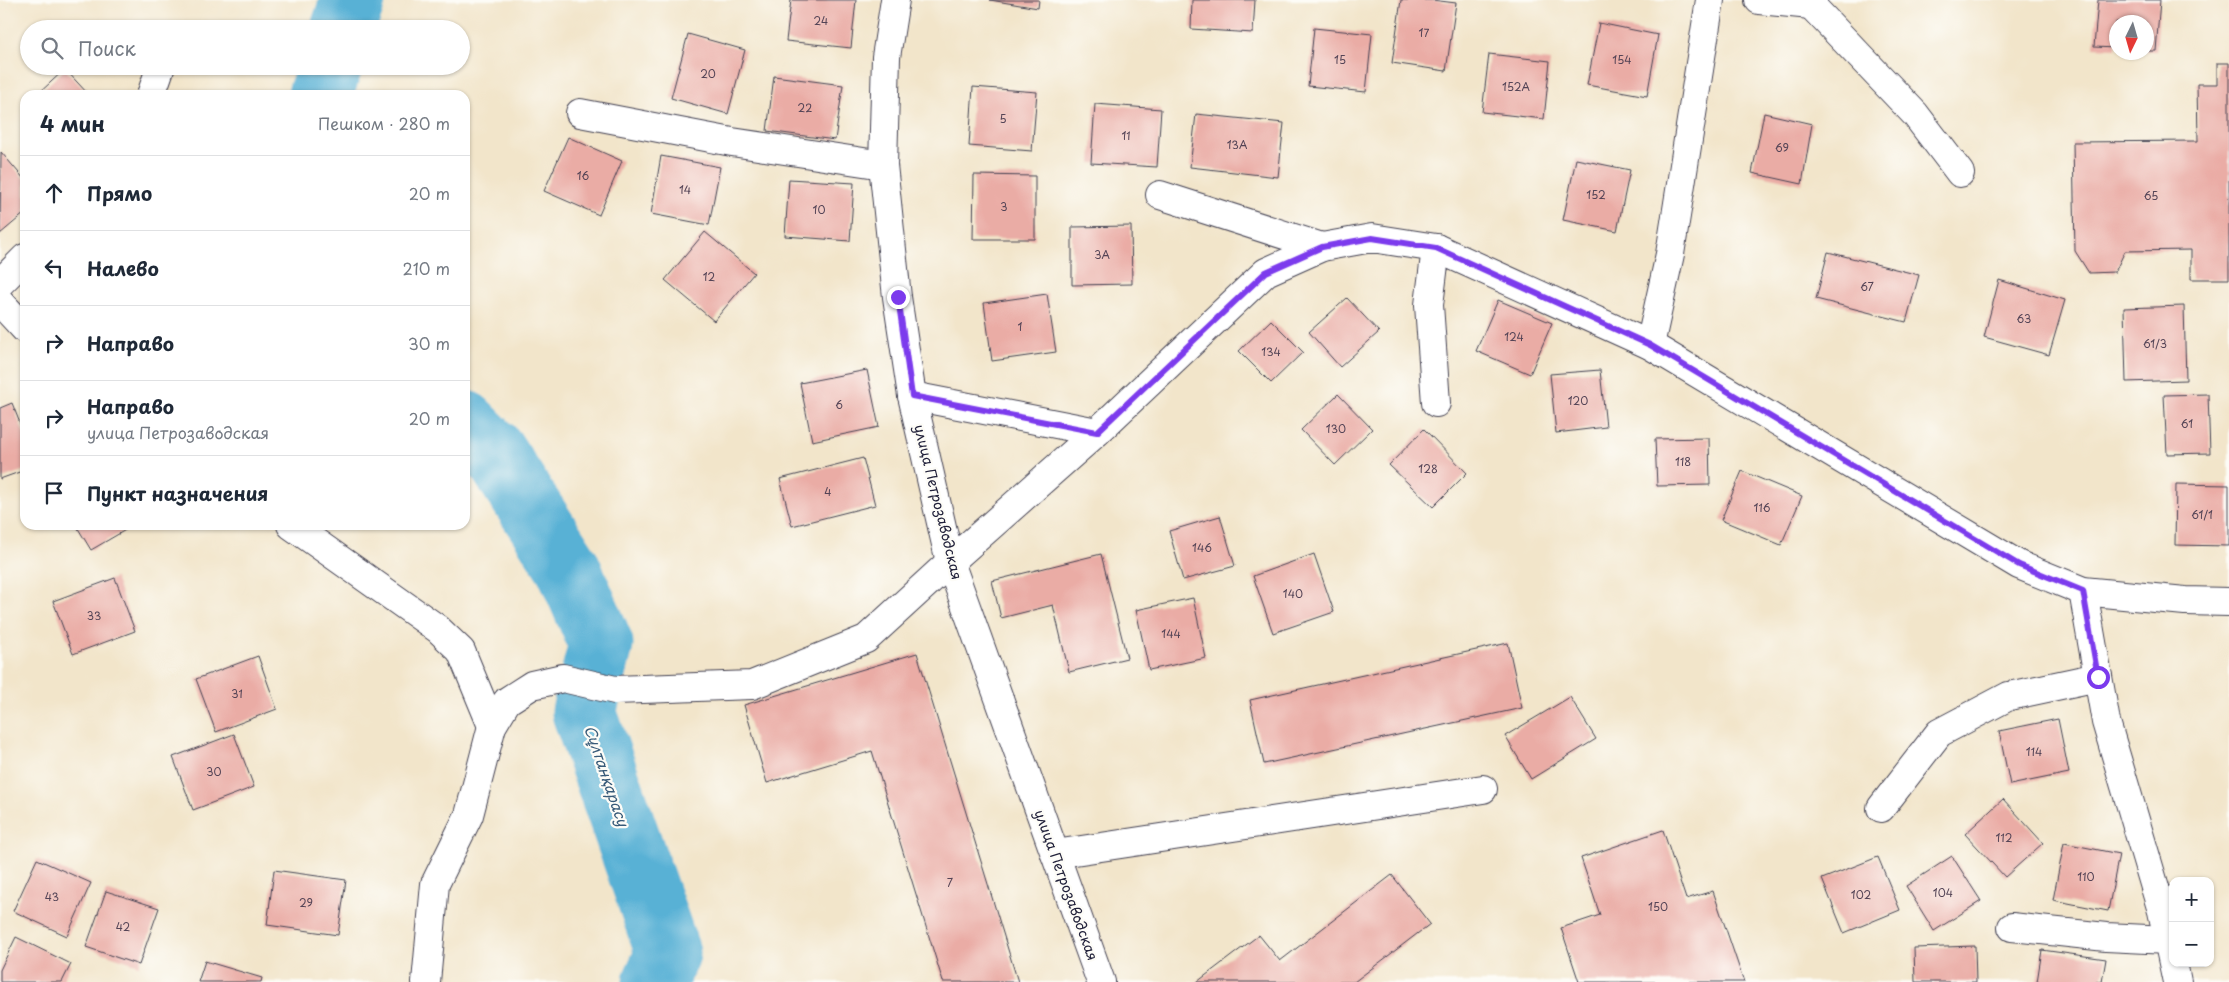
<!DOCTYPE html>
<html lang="ru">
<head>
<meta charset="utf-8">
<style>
	body { margin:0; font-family:"Playpen Sans",sans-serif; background:#f2f2f3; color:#1f2937 }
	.controls { position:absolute; right:15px; bottom:15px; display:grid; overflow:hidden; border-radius:10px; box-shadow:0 1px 4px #0004 }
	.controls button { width:45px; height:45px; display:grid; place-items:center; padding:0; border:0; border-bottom:1px solid #e0e1e3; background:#fff; color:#1f2937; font:25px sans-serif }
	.compass { position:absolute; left:2109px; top:15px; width:45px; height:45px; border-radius:50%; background:#fff; box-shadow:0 1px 4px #0004; rotate:185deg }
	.stop { position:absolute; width:15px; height:15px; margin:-11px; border:4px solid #7c3aed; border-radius:50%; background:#fff }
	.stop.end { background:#7c3aed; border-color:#fff; box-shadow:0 1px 5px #0008 }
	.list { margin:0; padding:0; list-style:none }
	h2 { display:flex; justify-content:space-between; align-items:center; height:65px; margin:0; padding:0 20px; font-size:21px }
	h2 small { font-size:16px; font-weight:400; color:#747a83 }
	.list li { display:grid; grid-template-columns:32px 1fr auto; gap:15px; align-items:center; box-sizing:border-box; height:75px; padding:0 20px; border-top:1px solid #e0e1e3 }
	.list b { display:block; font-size:19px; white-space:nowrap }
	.list p { margin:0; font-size:16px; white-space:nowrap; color:#747a83 }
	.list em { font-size:16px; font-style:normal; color:#747a83 }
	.icon { flex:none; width:28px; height:28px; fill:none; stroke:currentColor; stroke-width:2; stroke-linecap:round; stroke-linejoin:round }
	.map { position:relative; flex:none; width:2229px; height:982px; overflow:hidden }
	.search { position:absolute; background:#fff; box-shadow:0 1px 4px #0004; left:20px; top:20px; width:450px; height:55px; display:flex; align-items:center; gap:12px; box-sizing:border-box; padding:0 18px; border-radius:28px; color:#747a83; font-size:19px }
	.panel { position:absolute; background:#fff; box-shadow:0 1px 4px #0004; left:20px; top:90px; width:450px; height:440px; border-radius:15px }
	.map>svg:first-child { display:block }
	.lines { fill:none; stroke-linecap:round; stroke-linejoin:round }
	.river { stroke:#58b1d5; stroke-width:65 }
	.building { fill:#eaaca5 }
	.minor-casing { stroke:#413f50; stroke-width:30 }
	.minor { stroke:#fff; stroke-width:28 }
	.route { stroke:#7c3aed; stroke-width:6 }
	.labels { text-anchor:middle; stroke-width:4.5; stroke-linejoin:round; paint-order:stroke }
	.number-label { font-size:11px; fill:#544456 }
	.street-label { font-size:14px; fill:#22223b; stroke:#fdfcf7 }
	.water-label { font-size:15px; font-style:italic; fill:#385b79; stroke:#fdfcf7 }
</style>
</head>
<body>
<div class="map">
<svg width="2229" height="982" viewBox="0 0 2229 982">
	<rect width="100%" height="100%" fill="#fdfcf7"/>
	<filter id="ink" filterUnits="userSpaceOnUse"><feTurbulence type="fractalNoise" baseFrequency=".02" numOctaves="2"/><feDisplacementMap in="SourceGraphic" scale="10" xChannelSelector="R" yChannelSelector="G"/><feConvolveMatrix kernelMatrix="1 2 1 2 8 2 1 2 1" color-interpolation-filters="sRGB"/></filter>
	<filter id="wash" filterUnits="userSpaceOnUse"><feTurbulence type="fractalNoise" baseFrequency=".0096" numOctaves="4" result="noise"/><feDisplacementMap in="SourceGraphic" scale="20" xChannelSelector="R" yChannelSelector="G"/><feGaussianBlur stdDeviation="1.12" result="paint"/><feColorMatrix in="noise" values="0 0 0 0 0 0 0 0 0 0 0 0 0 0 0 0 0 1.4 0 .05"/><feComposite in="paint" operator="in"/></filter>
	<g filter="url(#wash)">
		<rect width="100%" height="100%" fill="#f2e5ca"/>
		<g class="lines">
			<g class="river">
				<path d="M343,29L353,0"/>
				<path d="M320,95L330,66"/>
				<path d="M465,423L494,452L568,567L601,644L584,712L668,953L655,982"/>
			</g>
		</g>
		<g id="blocks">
			<g class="building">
				<path d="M791,0H856L851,48L786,41Z"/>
				<path d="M990,0H1039L1038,8Z"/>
				<path d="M1192,0H1255L1253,33L1191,29Z"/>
				<path d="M1401,0H1432L1456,3L1446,71L1392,63Z"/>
				<path d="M2098,0H2160L2156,51H2146V22H2116V48L2094,47Z"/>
				<path d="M1599,23L1658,35L1647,96L1587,85Z"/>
				<path d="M1314,28L1372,34L1366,92L1308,86Z"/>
				<path d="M688,34L745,50L728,114L671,98Z"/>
				<path d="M1489,54L1550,61L1544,119L1482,112Z"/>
				<path d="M2217,63H2229V279H2191V250L2125,251L2115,272L2089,273L2075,251L2073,142L2198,141L2197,84H2217Z"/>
				<path d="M65,69L89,95H37Z"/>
				<path d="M774,76L843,85L835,140L767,131Z"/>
				<path d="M973,87L1037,92L1032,151L969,146Z"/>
				<path d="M1095,104L1161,109L1157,167L1091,163Z"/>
				<path d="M1764,113L1812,124L1802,184L1752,173Z"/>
				<path d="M1196,114L1284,123L1278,177L1190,167Z"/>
				<path d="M568,137L622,161L599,215L544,191Z"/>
				<path d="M1,152L25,180V213L0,234Z"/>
				<path d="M661,156L720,167L709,225L651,214Z"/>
				<path d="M1576,159L1630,170L1617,231L1563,220Z"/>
				<path d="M974,175L1035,176V239H973Z"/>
				<path d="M789,179L854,183L850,241L785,236Z"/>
				<path d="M1131,226L1132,284L1072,285V227Z"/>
				<path d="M705,232L754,273L714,321L665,280Z"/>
				<path d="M1828,252L1919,275L1906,322L1816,299Z"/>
				<path d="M1999,280L2065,300L2049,355L1984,337Z"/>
				<path d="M1047,294L1056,352L992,361L984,303Z"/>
				<path d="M1347,298L1379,332L1340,367L1309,332Z"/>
				<path d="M1498,300L1552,323L1530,374L1476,351Z"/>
				<path d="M2184,306L2186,380L2126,382L2124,308Z"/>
				<path d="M1271,320L1303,352L1271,383L1239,351Z"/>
				<path d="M867,370L879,427L812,441L800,383Z"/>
				<path d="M1600,370L1606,427L1556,433L1550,374Z"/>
				<path d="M1338,394L1372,429L1335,465L1301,430Z"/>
				<path d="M2208,394L2210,453L2167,454L2164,395Z"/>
				<path d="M12,403L25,436V470L0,479V408Z"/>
				<path d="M1424,429L1467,473L1433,507L1389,465Z"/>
				<path d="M1709,438L1710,485L1657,486L1655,439Z"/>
				<path d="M863,458L875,505L792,526L780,479Z"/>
				<path d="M1742,471L1802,496L1781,545L1721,520Z"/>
				<path d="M2176,484L2229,485V546L2175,545Z"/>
				<path d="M1220,516L1235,566L1183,580L1169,531Z"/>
				<path d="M76,525H134L91,550Z"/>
				<path d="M1101,554L1127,658L1069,672L1053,605L1001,618L992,581Z"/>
				<path d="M1314,554L1334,612L1273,633L1253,576Z"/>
				<path d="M115,578L135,631L73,654L53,601Z"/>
				<path d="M1193,598L1206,658L1149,670L1136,610Z"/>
				<path d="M1508,643L1522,708L1264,764L1250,700Z"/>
				<path d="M917,653L1018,982H943L872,751L767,783L744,705Z"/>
				<path d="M258,656L277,709L216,732L196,679Z"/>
				<path d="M1570,697L1596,739L1531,779L1505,736Z"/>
				<path d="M2058,719L2069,773L2010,785L1999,731Z"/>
				<path d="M234,734L254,787L193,810L173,757Z"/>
				<path d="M2003,799L2043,843L2005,877L1965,834Z"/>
				<path d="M1663,830L1686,899L1713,891L1744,982H1579L1561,928L1600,915L1581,858Z"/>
				<path d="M2064,843L2119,854L2108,911L2053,900Z"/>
				<path d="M1952,856L1981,901L1934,931L1906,886Z"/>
				<path d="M1878,857L1900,910L1844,933L1822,879Z"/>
				<path d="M37,859L91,883L67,936L13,911Z"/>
				<path d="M274,870L346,880L338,935L267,925Z"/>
				<path d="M1392,875L1430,924L1354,982H1197L1259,935L1280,961Z"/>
				<path d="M106,891L159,908L139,965L86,947Z"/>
				<path d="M16,937L71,964L62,982H0V970Z"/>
				<path d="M1975,946L1976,982H1915L1914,948Z"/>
				<path d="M2042,950L2106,959L2102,982H2037Z"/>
				<path d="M205,961L262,978L261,982H198Z"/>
			</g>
		</g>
	</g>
	<g filter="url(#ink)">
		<use href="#blocks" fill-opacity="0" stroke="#413f50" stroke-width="1"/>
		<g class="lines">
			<defs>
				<g id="minor">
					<path d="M895,0L886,57L883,165L897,297L912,396L950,562L1101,982"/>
					<path d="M1759,0L1811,5L1813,0"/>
					<path d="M1811,5L1915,114L1960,173"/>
					<path d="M151,95L161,66"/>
					<path d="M580,113L732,142L883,165"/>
					<path d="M1160,195L1322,247"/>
					<path d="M1436,248L1429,305L1436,403"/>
					<path d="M0,283L25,258"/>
					<path d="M0,302L25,329"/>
					<path d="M1650,345L1670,254L1710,0"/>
					<path d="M912,396L1097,432"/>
					<path d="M291,525L438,629L461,651L492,726"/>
					<path d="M2083,591L2106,722L2162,911L2177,982"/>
					<path d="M1881,808L1939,733L2009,696L2098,677"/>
					<path d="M1055,854L1483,789"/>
					<path d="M2012,927L2106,937L2168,940"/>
					<path d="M426,982L435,884L469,815L492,726L507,701L532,685L563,678L615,690L752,685L866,639L950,562L1097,432L1266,272L1322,247L1372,238L1436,248L1650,345L2019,565L2083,591L2185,601L2229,602"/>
				</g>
			</defs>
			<use href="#minor" class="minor-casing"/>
			<use href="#minor" class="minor"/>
		</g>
	</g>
	<g class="lines" filter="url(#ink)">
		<path class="route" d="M898,297L912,396L1097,432L1266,272L1322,247L1372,238L1436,248L1650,345L2019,565L2083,591L2098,677"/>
	</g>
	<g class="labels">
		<g class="number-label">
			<text x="821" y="25">24</text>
			<text x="1424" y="37">17</text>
			<text x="1340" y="64">15</text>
			<text x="1622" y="64">154</text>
			<text x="708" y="78">20</text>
			<text x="1516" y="91">152А</text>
			<text x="805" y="112">22</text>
			<text x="1003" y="123">5</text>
			<text x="1126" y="140">11</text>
			<text x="1237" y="149">13А</text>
			<text x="1782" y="152">69</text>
			<text x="583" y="180">16</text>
			<text x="685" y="194">14</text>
			<text x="1596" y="199">152</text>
			<text x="2151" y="200">65</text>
			<text x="1004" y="211">3</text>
			<text x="819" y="214">10</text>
			<text x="1102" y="259">3А</text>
			<text x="709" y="281">12</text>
			<text x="1867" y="291">67</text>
			<text x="2024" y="323">63</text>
			<text x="1020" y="331">1</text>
			<text x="1514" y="341">124</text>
			<text x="2155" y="348">61/3</text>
			<text x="1271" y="356">134</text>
			<text x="1578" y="405">120</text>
			<text x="839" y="409">6</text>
			<text x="2187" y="428">61</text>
			<text x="1336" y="433">130</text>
			<text x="1683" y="466">118</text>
			<text x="1428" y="473">128</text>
			<text x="828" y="496">4</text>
			<text x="1762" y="512">116</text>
			<text x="2202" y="519">61/1</text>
			<text x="1202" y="552">146</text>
			<text x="1293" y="598">140</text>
			<text x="94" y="620">33</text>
			<text x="1171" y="638">144</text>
			<text x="237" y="698">31</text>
			<text x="2034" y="756">114</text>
			<text x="214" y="776">30</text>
			<text x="2004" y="842">112</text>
			<text x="2086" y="881">110</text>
			<text x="950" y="887">7</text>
			<text x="1943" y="897">104</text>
			<text x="1861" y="899">102</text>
			<text x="52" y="901">43</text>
			<text x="306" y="907">29</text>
			<text x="1658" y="911">150</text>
			<text x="123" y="931">42</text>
		</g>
		<g class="street-label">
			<text transform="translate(938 502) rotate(76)" y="5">улица Петрозаводская</text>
			<text transform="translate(1066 885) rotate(70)" y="5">улица Петрозаводская</text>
		</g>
		<g class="water-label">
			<text transform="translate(606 776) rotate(71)" y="5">Сұлтанқарасу</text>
		</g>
	</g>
</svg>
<div class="controls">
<button>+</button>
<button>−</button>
</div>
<svg class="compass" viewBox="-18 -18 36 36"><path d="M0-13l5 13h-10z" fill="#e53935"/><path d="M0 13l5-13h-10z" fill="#747a83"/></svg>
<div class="stop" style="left:2098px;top:677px"></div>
<div class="stop end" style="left:898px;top:297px"></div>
<div class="search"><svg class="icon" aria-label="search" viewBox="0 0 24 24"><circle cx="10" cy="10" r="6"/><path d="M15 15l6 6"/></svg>Поиск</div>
<section class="panel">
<h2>4 мин<small>Пешком · 280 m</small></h2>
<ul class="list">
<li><svg class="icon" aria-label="ahead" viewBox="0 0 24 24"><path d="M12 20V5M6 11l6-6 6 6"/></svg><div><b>Прямо</b></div><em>20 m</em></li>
<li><svg class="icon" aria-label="left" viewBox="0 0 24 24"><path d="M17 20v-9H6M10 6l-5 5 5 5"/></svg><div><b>Налево</b></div><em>210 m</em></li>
<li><svg class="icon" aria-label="right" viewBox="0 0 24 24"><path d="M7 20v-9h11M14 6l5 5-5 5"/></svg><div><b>Направо</b></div><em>30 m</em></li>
<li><svg class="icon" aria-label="right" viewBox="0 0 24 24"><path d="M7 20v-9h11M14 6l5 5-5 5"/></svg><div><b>Направо</b><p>улица Петрозаводская</p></div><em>20 m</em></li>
<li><svg class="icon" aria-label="arrive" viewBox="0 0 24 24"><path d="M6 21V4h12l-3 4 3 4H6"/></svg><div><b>Пункт назначения</b></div></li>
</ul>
</section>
</div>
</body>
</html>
